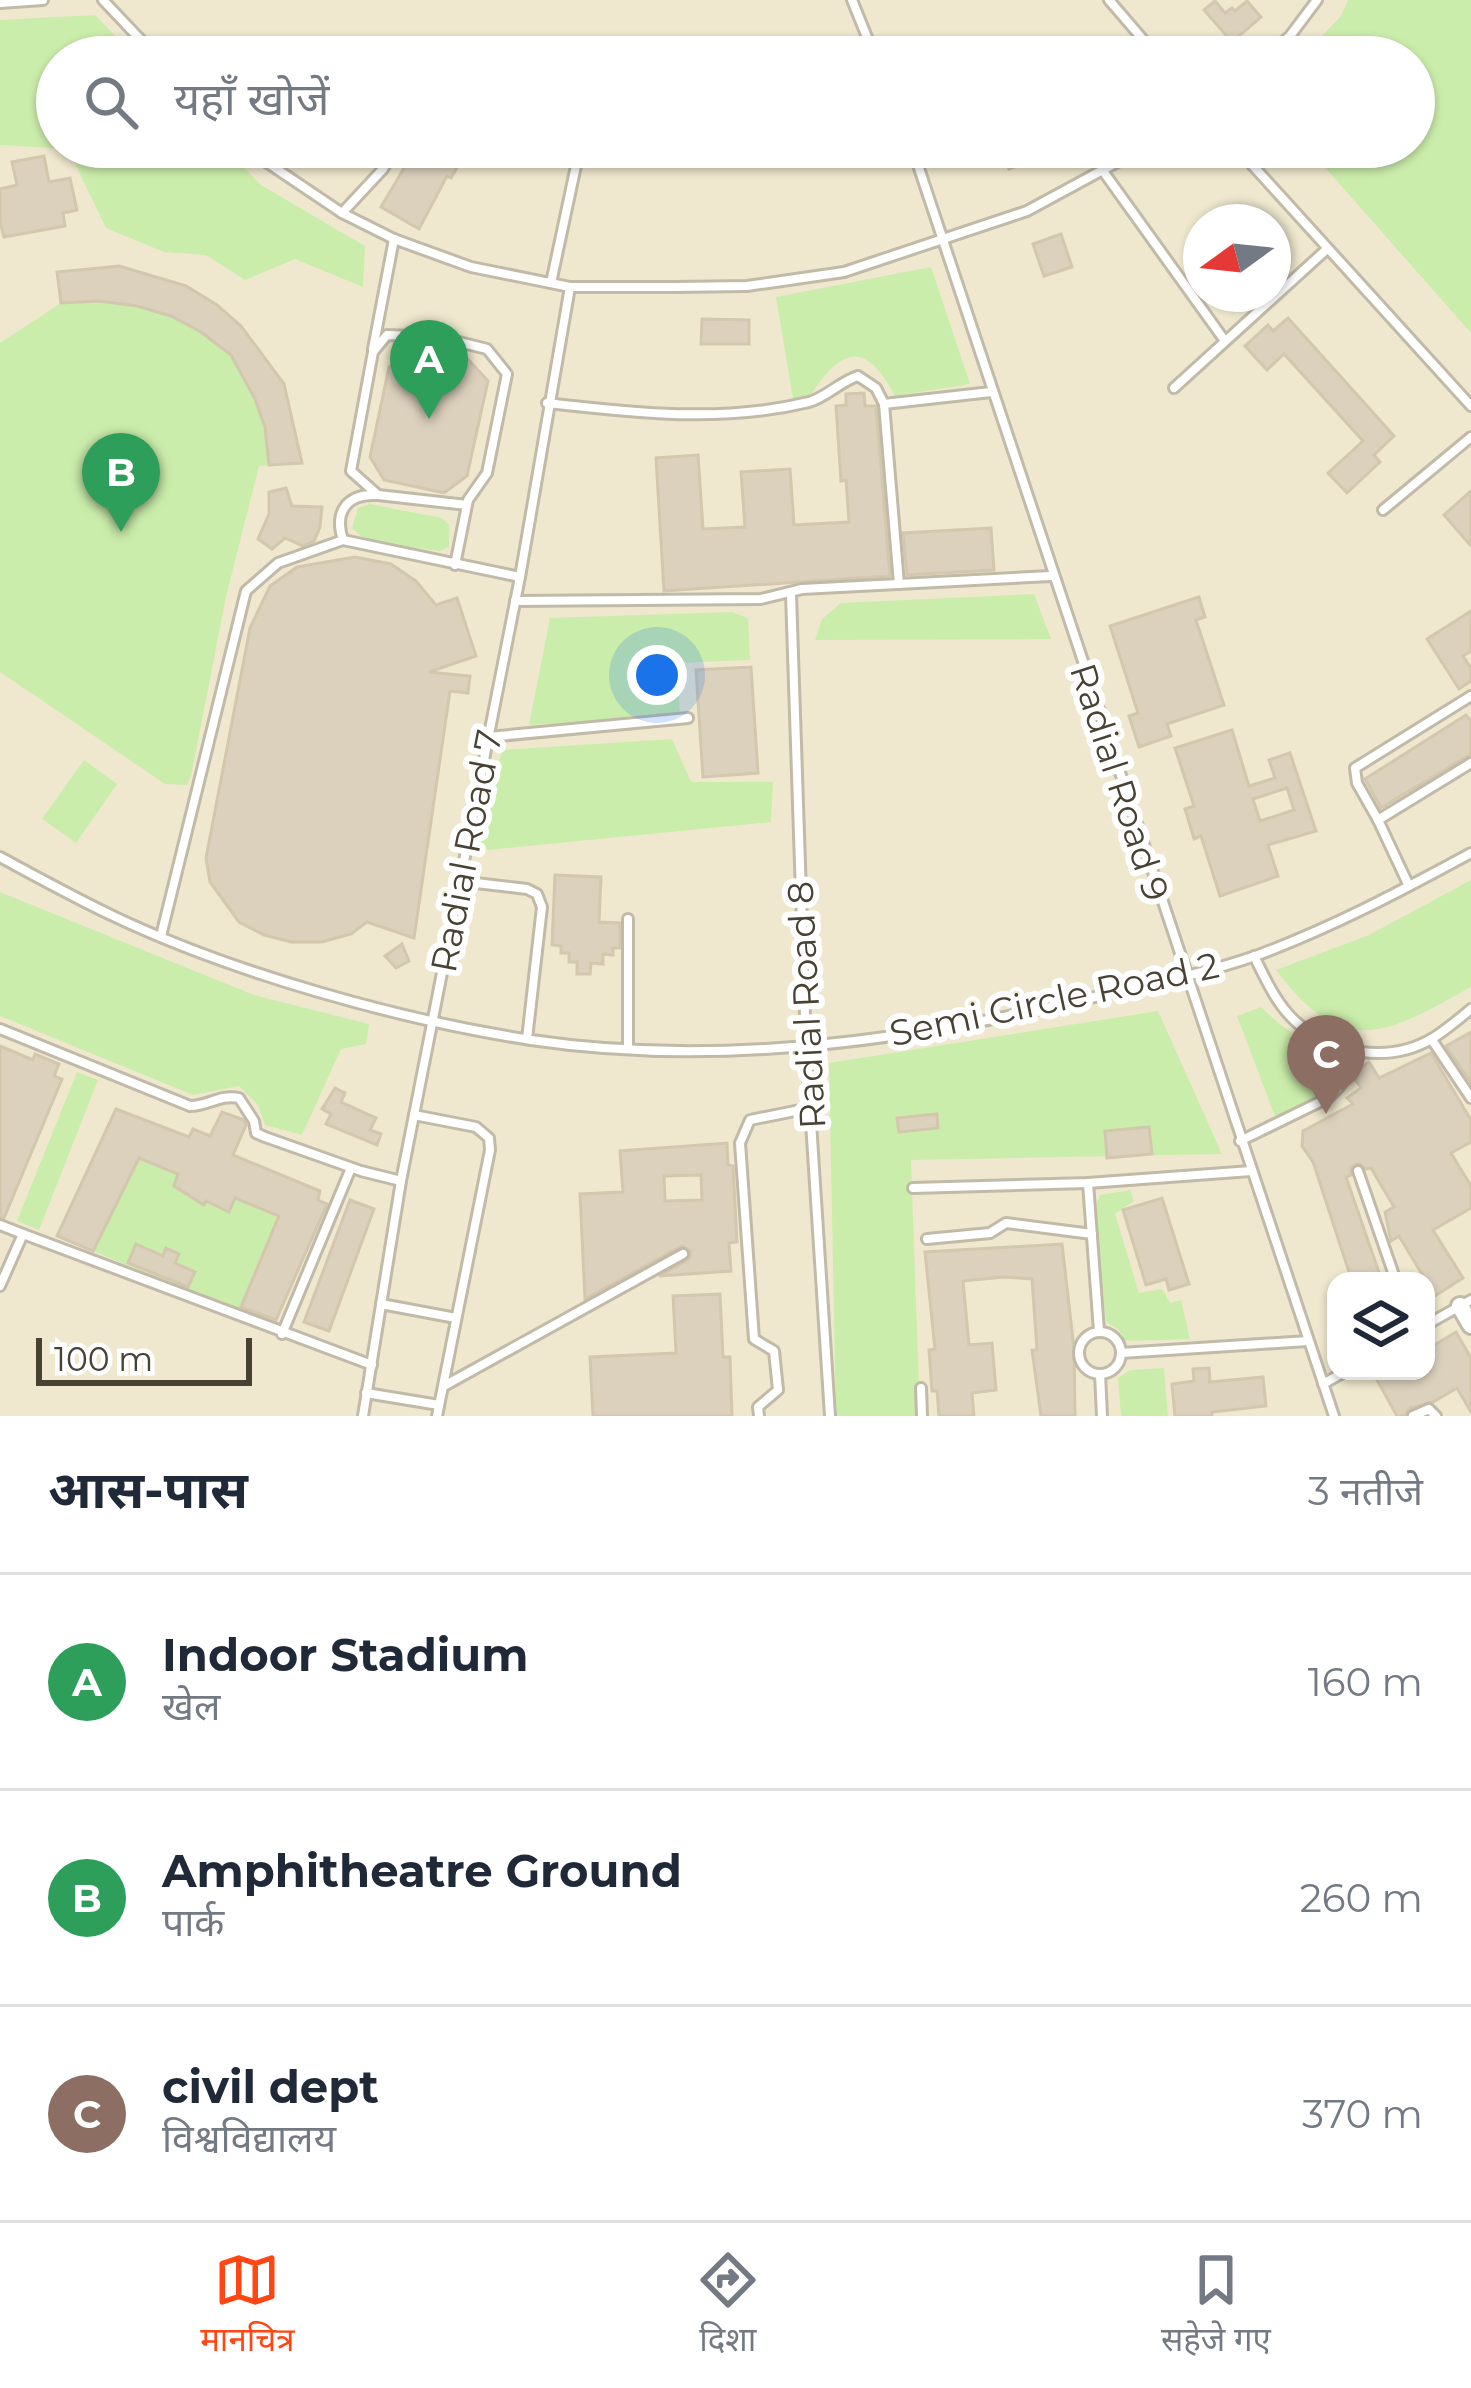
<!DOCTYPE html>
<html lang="hi">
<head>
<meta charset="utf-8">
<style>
	body { margin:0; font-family:Montserrat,"Noto Sans Devanagari",sans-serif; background:#f6f6f7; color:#1f2937 }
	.controls { position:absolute; right:36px; bottom:36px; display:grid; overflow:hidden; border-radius:24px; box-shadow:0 3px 9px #0004 }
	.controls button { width:108px; height:108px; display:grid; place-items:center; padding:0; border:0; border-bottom:3px solid #e0e1e3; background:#fff; color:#1f2937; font:60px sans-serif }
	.compass { position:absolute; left:1183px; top:204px; width:108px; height:108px; border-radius:50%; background:#fff; box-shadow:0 3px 9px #0004; rotate:255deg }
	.scale { position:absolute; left:36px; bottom:30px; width:216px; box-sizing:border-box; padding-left:12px; border:6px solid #484235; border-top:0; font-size:33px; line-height:42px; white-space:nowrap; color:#484235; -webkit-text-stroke:9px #fff; paint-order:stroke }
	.you { position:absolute; left:657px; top:675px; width:42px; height:42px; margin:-30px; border:9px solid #fff; border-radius:50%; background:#1a73e8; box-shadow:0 0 0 18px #1a73e833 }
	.badge { display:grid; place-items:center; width:78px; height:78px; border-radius:50%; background:#ff4613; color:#fff; font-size:39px; font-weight:700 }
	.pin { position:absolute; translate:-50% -99px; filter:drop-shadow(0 3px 6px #0008) }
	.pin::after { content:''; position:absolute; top:63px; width:42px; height:36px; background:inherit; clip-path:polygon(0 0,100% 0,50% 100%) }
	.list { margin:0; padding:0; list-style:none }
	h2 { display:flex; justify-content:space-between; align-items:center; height:156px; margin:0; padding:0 48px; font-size:51px }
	h2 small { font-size:39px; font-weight:400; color:#747a83 }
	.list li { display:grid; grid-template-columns:78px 1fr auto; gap:36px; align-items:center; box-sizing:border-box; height:216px; padding:0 48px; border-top:3px solid #e0e1e3 }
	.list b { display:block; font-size:45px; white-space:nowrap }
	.list p { margin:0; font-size:39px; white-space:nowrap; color:#747a83 }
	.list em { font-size:39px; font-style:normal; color:#747a83 }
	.icon { flex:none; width:66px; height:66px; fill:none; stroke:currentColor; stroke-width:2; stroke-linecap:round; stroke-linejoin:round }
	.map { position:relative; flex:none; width:1471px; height:1416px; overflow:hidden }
	.search { position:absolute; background:#fff; box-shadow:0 3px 9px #0004; left:36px; right:36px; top:36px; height:132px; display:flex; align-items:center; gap:30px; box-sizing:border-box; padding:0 42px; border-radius:66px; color:#747a83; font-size:45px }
	.sheet { height:804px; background:#fff }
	nav { display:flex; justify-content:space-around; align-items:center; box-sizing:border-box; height:168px; border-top:3px solid #e0e1e3; background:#fff; font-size:33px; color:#747a83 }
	nav a { display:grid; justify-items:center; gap:6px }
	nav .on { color:#ff4613 }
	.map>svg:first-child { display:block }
	.education { fill:#efe8cf; fill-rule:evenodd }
	.green { fill:#cbedab }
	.building { fill:#dbd1bd; stroke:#d3c7ad; stroke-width:3; fill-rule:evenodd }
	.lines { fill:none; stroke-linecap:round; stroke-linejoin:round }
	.lane-casing { stroke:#c1baa8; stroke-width:14 }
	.street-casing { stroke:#c1baa8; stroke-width:22 }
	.lane { stroke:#fff; stroke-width:8 }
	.street { stroke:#fff; stroke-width:16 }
	.labels { text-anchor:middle; stroke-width:12; stroke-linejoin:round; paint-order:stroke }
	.street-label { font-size:36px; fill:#484235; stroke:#fff }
</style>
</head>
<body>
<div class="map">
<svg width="1471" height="1416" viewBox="0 0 1471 1416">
	<rect width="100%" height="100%" fill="#f5f1e6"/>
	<path class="education" d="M0,0H1471V1416H0ZM57,57H1414V147H57ZM1201,222H1273V294H1201ZM1336,1281H1426V1371H1336Z"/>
	<g class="green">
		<path d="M1348,0H1471V333L1307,147H1414V57H1302L1341,16Z"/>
		<path d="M95,15L136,57H57V147H224L261,185L365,246L363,287L295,259L245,280L206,255L164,252L106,228L68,149L0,145V20Z"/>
		<path d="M119,266L186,286L217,305L241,326L284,384L301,463L259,466L226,597L191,776L187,785L165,784L0,672V343L61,303L57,272Z"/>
		<path d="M931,267L970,384L895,396C866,340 841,348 811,395L793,399L776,297Z"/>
		<path d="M370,504L442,518L449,525V547L440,551L367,542L352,528L358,508Z"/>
		<path d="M1034,594L1051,639L815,640L822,619L841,603Z"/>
		<path d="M732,612L748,618L750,660L677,663L680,717L529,725L550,618Z"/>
		<path d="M672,739L691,782H773L771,822L478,851L502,750Z"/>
		<path d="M84,760L117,784L76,843L42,819Z"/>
		<path d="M1471,880V987C1386,1034 1344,1061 1276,970L1369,935Z"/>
		<path d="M0,892L254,995L369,1024L366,1044L341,1049L302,1135L265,1125L258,1105L239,1086L193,1095L0,1016Z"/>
		<path d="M1261,1007C1287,1033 1311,1047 1346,1058L1338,1085L1276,1119L1237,1016Z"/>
		<path d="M1158,1011L1222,1154L911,1160L920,1416H836L829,1063Z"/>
		<path d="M77,1072L98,1080L39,1230L17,1221Z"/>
		<path d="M139,1158L178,1174L195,1196L194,1200L204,1205L206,1201L229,1212L235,1198L279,1216L239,1313L93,1251Z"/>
		<path d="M1130,1190L1134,1201L1115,1214L1139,1293L1162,1289L1170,1303L1181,1300L1190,1339L1125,1341L1118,1329L1106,1322L1095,1208L1100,1195Z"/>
		<path d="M1164,1368L1168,1416H1121L1118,1378L1130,1370Z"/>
	</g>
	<g class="building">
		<path d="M1215,1L1225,13L1232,8L1235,11L1247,1L1261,17L1232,42L1204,10Z"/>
		<path d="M411,147H452L465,154L451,178L447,176L419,229L381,207L410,158L406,156Z"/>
		<path d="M984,147H1065L1066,148L1009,169L1007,163L998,166L995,157L989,160Z"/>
		<path d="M44,156L49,182L70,178L77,210L63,213L65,226L4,237L0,222V189L17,185L12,162Z"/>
		<path d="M1061,234L1072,267L1044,276L1033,244Z"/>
		<path d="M119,266L186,286L217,305L241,326L284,384L302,463L269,465L265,427L255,399L231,355L201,332L171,316L137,306L99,301L61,303L57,272Z"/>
		<path d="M1288,318L1394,436L1374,455L1380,462L1347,493L1328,473L1363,441L1284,354L1267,370L1245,346L1268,325L1273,331Z"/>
		<path d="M702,319L749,320V344H701Z"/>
		<path d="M417,346L463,354L488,381L467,476L444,493L384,480L370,457L389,367Z"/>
		<path d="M864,393L865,406H876L890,576L664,591L656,458L698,455L703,529L745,527L741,472L790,469L794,525L849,522L846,480L841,481L836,406L846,405V394Z"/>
		<path d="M286,488L292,506L322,507L320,527L314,541L303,546L285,538L272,549L258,539L269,514V492Z"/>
		<path d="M1471,491V546L1444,515Z"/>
		<path d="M991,528L994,570L907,575L903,533Z"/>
		<path d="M355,557L391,564L416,581L436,605L457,598L476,656L429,672L470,676L468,693L450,691L414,938L367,922L351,934L322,942H291L264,935L239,922L210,882L206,858L250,628L270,586L297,567Z"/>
		<path d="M1199,597L1205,617L1196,620L1224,705L1167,724L1171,736L1139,747L1129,716L1138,713L1110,626Z"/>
		<path d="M1471,611V651L1463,656L1471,668V681L1459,689L1427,639Z"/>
		<path d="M751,667L758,773L703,777L696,670Z"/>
		<path d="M1466,715L1471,721V754L1381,808L1365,779Z"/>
		<path d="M1232,730L1249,786L1275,778L1269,760L1290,753L1316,831L1268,845L1278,876L1220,896L1201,836L1194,839L1185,809L1194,806L1175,748ZM1287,788L1294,810L1260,821L1253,799Z"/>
		<path d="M555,875L601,877L599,922L620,923V948H613V955L603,954V964L591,963L590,974H577V962H569V953H561V946L552,945Z"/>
		<path d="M402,944L409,961L396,968L385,956Z"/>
		<path d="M1471,1032V1083L1446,1046Z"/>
		<path d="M0,1046L33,1060L35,1054L59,1064L54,1076L62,1079L4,1218L0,1217Z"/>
		<path d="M1431,1053L1471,1120V1142L1451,1153L1471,1186V1208L1433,1230L1463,1278L1435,1296L1399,1236L1391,1241L1385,1212L1394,1207L1371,1168L1366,1169L1358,1163L1351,1167V1175L1346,1177L1382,1281H1352L1313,1162L1302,1146L1303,1131L1353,1104L1347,1098L1361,1088L1354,1078L1360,1068L1369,1062L1379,1078Z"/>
		<path d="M335,1088L345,1093L341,1102L376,1118L370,1130L381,1134L377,1145L326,1124L331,1114L322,1109Z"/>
		<path d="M116,1109L189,1137L193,1129L210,1136L222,1112L244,1120L246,1125L233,1155L320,1191L318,1200L327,1204L276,1320L241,1307L279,1216L235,1198L229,1212L206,1201L204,1205L174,1186L178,1174L139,1158L93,1251L57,1236Z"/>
		<path d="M937,1114L938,1128L899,1132L897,1118Z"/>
		<path d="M1149,1127L1152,1154L1107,1158L1105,1131Z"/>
		<path d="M727,1143L728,1165L733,1166L737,1242L729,1243L731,1271L659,1276L689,1259L691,1251L682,1246L585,1299L580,1194L623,1192L620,1151ZM701,1175L702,1200L665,1201L664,1176Z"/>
		<path d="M1162,1198L1189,1284L1169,1290L1166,1279L1146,1285L1123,1210Z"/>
		<path d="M350,1200L374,1209L329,1331L304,1322Z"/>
		<path d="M136,1244L163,1256L166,1248L179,1254L175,1263L195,1272L188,1287L128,1263Z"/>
		<path d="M1062,1244L1074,1348L1075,1416H1041L1032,1350H1037L1032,1279L1004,1277L963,1281L969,1345L992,1343L996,1390L972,1393L974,1416H939L937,1391H932L929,1350L935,1349L925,1252Z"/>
		<path d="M720,1294L723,1357H730L732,1416H593L590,1357L676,1353L673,1296Z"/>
		<path d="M1456,1332L1471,1358V1412L1457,1388L1433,1402L1410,1408L1405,1416H1397L1376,1378L1389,1371H1426V1350Z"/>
		<path d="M1209,1368L1210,1382L1263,1377L1266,1406L1212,1412V1416H1175L1172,1384L1194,1381L1193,1369Z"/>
	</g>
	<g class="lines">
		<defs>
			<g id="lane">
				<path d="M103,0L157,57"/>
				<path d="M852,0L875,57"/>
				<path d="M1109,0L1158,57"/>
				<path d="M0,3L43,0"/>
				<path d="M1265,57L1290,36L1317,0"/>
				<path d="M244,147L342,213L394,239L471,267L570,287H675L747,286L844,272L1027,211L1145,147"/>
				<path d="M912,147L1334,1416"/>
				<path d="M1236,147L1471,406"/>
				<path d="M1103,171L1225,341"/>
				<path d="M342,213L383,169L396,147"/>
				<path d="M551,283L580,147"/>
				<path d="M373,349L394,239"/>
				<path d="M1174,388L1327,249"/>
				<path d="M547,403C635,413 722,423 809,402C827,397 839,382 858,376L876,388L884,404L991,392"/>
				<path d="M884,404L899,584"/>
				<path d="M1383,510L1471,437"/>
				<path d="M343,540C334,513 346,494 375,495"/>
				<path d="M455,565L468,500L487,473L507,374L487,349L439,337L387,335L373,352L351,471L378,495L467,505"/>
				<path d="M791,594L806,1045L830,1416"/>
				<path d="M515,601L761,599L802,589L1051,576"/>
				<path d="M488,737L688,718"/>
				<path d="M1378,820L1357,783L1355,768L1471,696"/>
				<path d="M0,857C37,877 75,898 113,916C233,973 400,1020 531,1040C720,1068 915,1040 1099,996C1152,984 1207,973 1258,955C1333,927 1401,891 1471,853"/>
				<path d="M459,881L527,889L537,894L542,907L527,1039"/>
				<path d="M1409,886L1378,820L1471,763"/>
				<path d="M161,936L246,591L278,563L343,540L520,577"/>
				<path d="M1254,956C1265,978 1276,1003 1294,1020C1330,1055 1390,1064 1433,1038C1446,1030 1459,1019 1471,1009"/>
				<path d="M0,1029L190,1106C209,1106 219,1094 239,1098L254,1121L256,1133L265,1137L361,1171L401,1181"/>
				<path d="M1432,1040L1471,1098"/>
				<path d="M628,1049V919"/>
				<path d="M414,1115L476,1127L489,1138L490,1150L437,1416"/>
				<path d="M1240,1141L1328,1098L1339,1087L1359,1054"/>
				<path d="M1358,1171L1396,1281"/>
				<path d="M1088,1183L1099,1331"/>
				<path d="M913,1188L1088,1183L1251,1171"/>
				<path d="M0,1225L23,1234L0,1286"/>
				<path d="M23,1234L372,1365"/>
				<path d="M927,1239L990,1233L1006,1223L1092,1234"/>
				<path d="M381,1304L456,1318"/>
				<path d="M1426,1325L1471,1300"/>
				<circle cx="1100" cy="1353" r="21"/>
				<path d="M282,1334L351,1168"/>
				<path d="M1121,1353L1308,1341"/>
				<path d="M1100,1374L1102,1416"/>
				<path d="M1323,1384L1346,1371"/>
				<path d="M444,1386L683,1254"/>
				<path d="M921,1388L922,1416"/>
				<path d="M366,1393L439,1405"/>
				<path d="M363,1416L401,1181L520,577L570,287"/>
				<path d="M759,1416L758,1407L778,1390L774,1351L754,1339L740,1143L750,1120L810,1108"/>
				<path d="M1413,1416L1429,1409L1436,1416"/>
			</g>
			<path id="street" d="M1460,1306L1471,1325"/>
		</defs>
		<use href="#lane" class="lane-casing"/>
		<use href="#street" class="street-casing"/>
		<use href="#lane" class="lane"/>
		<use href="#street" class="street"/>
	</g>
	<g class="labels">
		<g class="street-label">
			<text transform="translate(1120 782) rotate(72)" y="13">Radial Road 9</text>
			<text transform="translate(466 851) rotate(-79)" y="13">Radial Road 7</text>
			<text transform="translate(1054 999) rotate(-12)" y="13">Semi Circle Road 2</text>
			<text transform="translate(806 1005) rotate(-93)" y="13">Radial Road 8</text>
		</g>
	</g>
</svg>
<div class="controls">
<button><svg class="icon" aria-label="layers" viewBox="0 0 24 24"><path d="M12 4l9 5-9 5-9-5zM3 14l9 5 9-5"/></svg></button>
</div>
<svg class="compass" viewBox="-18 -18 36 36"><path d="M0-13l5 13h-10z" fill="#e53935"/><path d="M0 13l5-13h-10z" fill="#747a83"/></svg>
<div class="scale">100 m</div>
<div class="you"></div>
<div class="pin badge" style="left:429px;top:419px;background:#2e9e5b">A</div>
<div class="pin badge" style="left:121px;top:532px;background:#2e9e5b">B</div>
<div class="pin badge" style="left:1326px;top:1114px;background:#8d6e63">C</div>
<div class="search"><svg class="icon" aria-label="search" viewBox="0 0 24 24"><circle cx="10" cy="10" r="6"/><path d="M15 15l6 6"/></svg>यहाँ खोजें</div>
</div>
<section class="sheet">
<h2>आस-पास<small>3 नतीजे</small></h2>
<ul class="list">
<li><span class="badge" style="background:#2e9e5b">A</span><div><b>Indoor Stadium</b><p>खेल</p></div><em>160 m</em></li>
<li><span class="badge" style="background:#2e9e5b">B</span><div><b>Amphitheatre Ground</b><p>पार्क</p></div><em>260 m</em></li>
<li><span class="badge" style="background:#8d6e63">C</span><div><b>civil dept</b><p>विश्वविद्यालय</p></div><em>370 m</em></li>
</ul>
</section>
<nav>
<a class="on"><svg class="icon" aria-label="map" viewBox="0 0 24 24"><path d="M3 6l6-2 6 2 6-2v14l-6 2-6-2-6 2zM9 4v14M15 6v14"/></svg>मानचित्र</a>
<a><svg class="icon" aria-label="directions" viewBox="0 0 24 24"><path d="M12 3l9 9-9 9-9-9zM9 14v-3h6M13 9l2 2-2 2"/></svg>दिशा</a>
<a><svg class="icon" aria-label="saved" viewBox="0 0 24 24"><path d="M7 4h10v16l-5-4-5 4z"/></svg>सहेजे गए</a>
</nav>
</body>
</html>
